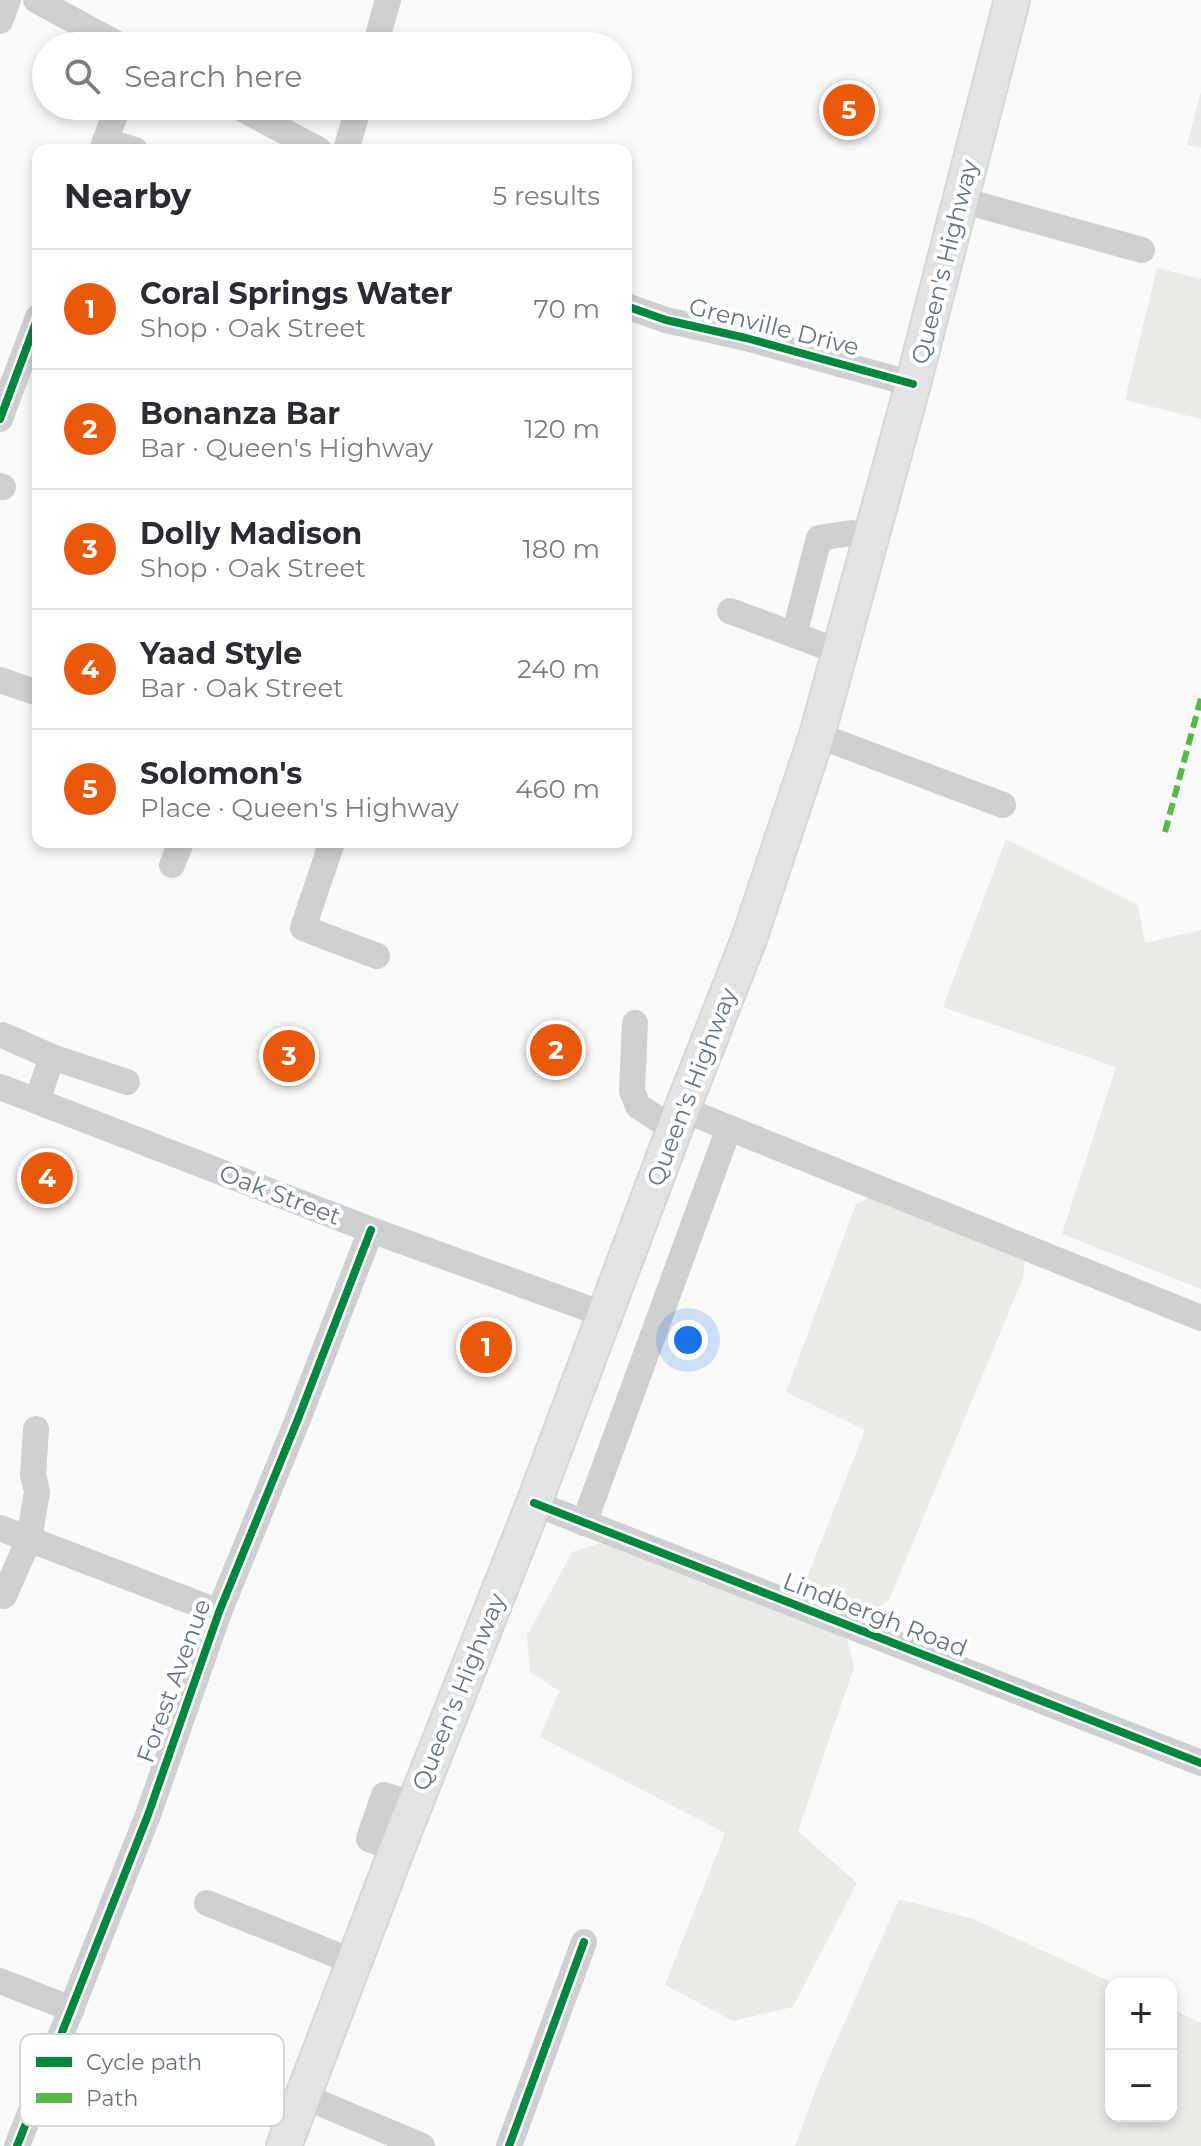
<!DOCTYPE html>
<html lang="en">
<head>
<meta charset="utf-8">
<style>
	body { margin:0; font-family:Montserrat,sans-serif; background:#f2f2f3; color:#2b2b33 }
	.controls { position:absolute; right:24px; bottom:24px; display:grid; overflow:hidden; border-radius:16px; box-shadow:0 4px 12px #0003 }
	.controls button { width:72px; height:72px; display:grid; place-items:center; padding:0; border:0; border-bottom:2px solid #e1e1e2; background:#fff; color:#2b2b33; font:40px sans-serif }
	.you { position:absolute; left:688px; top:1340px; width:28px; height:28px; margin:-20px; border:6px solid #fff; border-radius:50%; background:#1a73e8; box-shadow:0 0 0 12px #1a73e833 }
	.badge { display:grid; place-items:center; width:52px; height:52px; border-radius:50%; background:#ea580c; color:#fff; font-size:26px; font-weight:700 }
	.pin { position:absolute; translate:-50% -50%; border:4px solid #fff; box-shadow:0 2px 8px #0006 }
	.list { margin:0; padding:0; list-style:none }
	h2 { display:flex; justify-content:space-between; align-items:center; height:104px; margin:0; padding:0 32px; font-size:34px }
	h2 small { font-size:26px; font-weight:400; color:#7c7c81 }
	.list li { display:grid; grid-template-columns:52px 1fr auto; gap:24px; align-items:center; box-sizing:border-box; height:120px; padding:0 32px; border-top:2px solid #e1e1e2 }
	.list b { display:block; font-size:30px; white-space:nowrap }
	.list p { margin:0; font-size:26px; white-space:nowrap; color:#7c7c81 }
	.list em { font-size:26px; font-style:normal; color:#7c7c81 }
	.icon { flex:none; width:44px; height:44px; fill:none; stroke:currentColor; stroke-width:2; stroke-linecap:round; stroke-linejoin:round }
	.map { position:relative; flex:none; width:1201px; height:2146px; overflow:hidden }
	.search { position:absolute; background:#fff; box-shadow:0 4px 12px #0003; left:32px; top:32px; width:600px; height:88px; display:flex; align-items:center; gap:20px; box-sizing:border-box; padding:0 28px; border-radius:44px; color:#7c7c81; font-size:30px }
	.panel { position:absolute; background:#fff; box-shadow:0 4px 12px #0003; left:32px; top:144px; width:600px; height:704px; border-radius:16px }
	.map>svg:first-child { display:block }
	.green { fill:#e8ebe6 }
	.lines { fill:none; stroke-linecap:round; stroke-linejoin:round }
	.major-casing { stroke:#d5d6d7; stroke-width:38 }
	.minor { stroke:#cecfd0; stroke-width:26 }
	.major { stroke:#e1e2e2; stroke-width:34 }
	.quiet { stroke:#58b947; stroke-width:6; stroke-dasharray:12 6; stroke-linecap:butt }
	.cycleway-casing { stroke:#fff; stroke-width:13 }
	.cycleway { stroke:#00873e; stroke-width:8 }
	.labels { text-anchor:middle; stroke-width:8; stroke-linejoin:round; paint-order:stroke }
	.street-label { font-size:24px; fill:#657683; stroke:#fff }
	.key { fill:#fff; stroke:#d1d6da; stroke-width:2 }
	.key-label { font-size:22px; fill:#657683 }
</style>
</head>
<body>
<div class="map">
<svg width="1201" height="2146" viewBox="0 0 1201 2146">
	<rect width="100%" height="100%" fill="#f9f9f9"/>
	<g class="green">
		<path d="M1201,91V148L1187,145Z"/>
		<path d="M1157,268L1201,279V419L1125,400Z"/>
		<path d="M1006,839L1138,905L1145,943L1201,930V1289L1062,1234L1116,1067L943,1007Z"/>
		<path d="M873,1196L1025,1260L1023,1278L889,1600L866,1615L801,1593L865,1430L786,1392L856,1204Z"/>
		<path d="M600,1543L847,1638L854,1667L798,1831L857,1883L793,2007L733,2021L665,1985L725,1833L540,1737L559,1691L530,1672L527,1636L572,1552Z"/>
		<path d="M899,1899L973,1919L1116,1984H1111V2116H1171V2009L1201,2023V2146H795L820,2078Z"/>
	</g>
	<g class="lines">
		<defs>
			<path id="major" d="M284,2146L397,1849L534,1503L682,1109L749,939L817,735L913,384L1012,0"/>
		</defs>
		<use href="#major" class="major-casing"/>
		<g class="minor">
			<path d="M36,0L121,46"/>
			<path d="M0,21L8,0"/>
			<path d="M375,46L388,0"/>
			<path d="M237,106L319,150"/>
			<path d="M105,141L135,150"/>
			<path d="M102,150L118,106"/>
			<path d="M346,150L359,106"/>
			<path d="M961,200L1142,250"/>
			<path d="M626,306L666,320L746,338L913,384"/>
			<path d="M0,419L38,317"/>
			<path d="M0,486L3,487"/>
			<path d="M730,611L840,652"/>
			<path d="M794,635L819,538L851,533L871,537"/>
			<path d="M0,680L38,693"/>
			<path d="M817,735L1003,805"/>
			<path d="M332,842L303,928L377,956"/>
			<path d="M172,865L181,842"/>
			<path d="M635,1023L632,1091L638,1106L675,1130"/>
			<path d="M2,1035L52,1057L127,1082"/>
			<path d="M0,1087L371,1230L606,1315"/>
			<path d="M37,1101L52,1057"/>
			<path d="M682,1109L1201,1318"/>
			<path d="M534,1503L1201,1763"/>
			<path d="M584,1523L729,1128"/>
			<path d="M0,1528L219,1612"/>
			<path d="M0,1594L4,1596L29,1539L37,1492L33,1475L36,1429"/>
			<path d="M397,1849L369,1839L384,1795L415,1805"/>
			<path d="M207,1903L354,1962"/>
			<path d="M0,1981L72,2009"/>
			<path d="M303,2096L422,2146"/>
			<path d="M17,2146L148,1815L219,1612L298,1419L371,1230"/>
			<path d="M509,2146L584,1942"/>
		</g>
		<use href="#major" class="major"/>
		<path class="quiet" d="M1165,832L1201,698"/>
		<defs>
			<g id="cycleway">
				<path d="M626,306L666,320L746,338L913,384"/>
				<path d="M0,419L38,317"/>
				<path d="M534,1503L1201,1763"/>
				<path d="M17,2146L148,1815L219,1612L298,1419L371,1230"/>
				<path d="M509,2146L584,1942"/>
			</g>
		</defs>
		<use href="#cycleway" class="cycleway-casing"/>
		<use href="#cycleway" class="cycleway"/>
	</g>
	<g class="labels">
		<g class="street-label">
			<text transform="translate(945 262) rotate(-76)" y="8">Queen's Highway</text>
			<text transform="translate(774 327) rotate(14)" y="8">Grenville Drive</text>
			<text transform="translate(692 1087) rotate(-69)" y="8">Queen's Highway</text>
			<text transform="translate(280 1195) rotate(21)" y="8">Oak Street</text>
			<text transform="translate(875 1615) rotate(21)" y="8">Lindbergh Road</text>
			<text transform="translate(174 1681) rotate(-70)" y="8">Forest Avenue</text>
			<text transform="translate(459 1692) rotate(-68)" y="8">Queen's Highway</text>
		</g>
	</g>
	<rect x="20" y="2034" width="264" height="92" rx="12" class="key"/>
	<rect x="36" y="2057" width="36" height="10" fill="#00873e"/>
	<rect x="36" y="2093" width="36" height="10" fill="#58b947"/>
	<g class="key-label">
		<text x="86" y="2070">Cycle path</text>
		<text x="86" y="2106">Path</text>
	</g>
</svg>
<div class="controls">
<button>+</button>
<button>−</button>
</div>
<div class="you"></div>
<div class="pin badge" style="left:486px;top:1347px">1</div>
<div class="pin badge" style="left:556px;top:1050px">2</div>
<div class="pin badge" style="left:289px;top:1056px">3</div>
<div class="pin badge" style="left:47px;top:1178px">4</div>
<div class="pin badge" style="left:849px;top:110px">5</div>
<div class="search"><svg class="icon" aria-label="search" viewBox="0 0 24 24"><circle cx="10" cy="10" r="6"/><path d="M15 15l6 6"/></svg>Search here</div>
<section class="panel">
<h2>Nearby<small>5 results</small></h2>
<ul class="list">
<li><span class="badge">1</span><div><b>Coral Springs Water</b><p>Shop · Oak Street</p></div><em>70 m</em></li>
<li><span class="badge">2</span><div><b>Bonanza Bar</b><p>Bar · Queen's Highway</p></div><em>120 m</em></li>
<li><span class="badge">3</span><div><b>Dolly Madison</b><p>Shop · Oak Street</p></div><em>180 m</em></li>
<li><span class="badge">4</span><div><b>Yaad Style</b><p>Bar · Oak Street</p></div><em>240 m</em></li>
<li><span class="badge">5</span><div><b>Solomon's</b><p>Place · Queen's Highway</p></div><em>460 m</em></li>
</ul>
</section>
</div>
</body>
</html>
